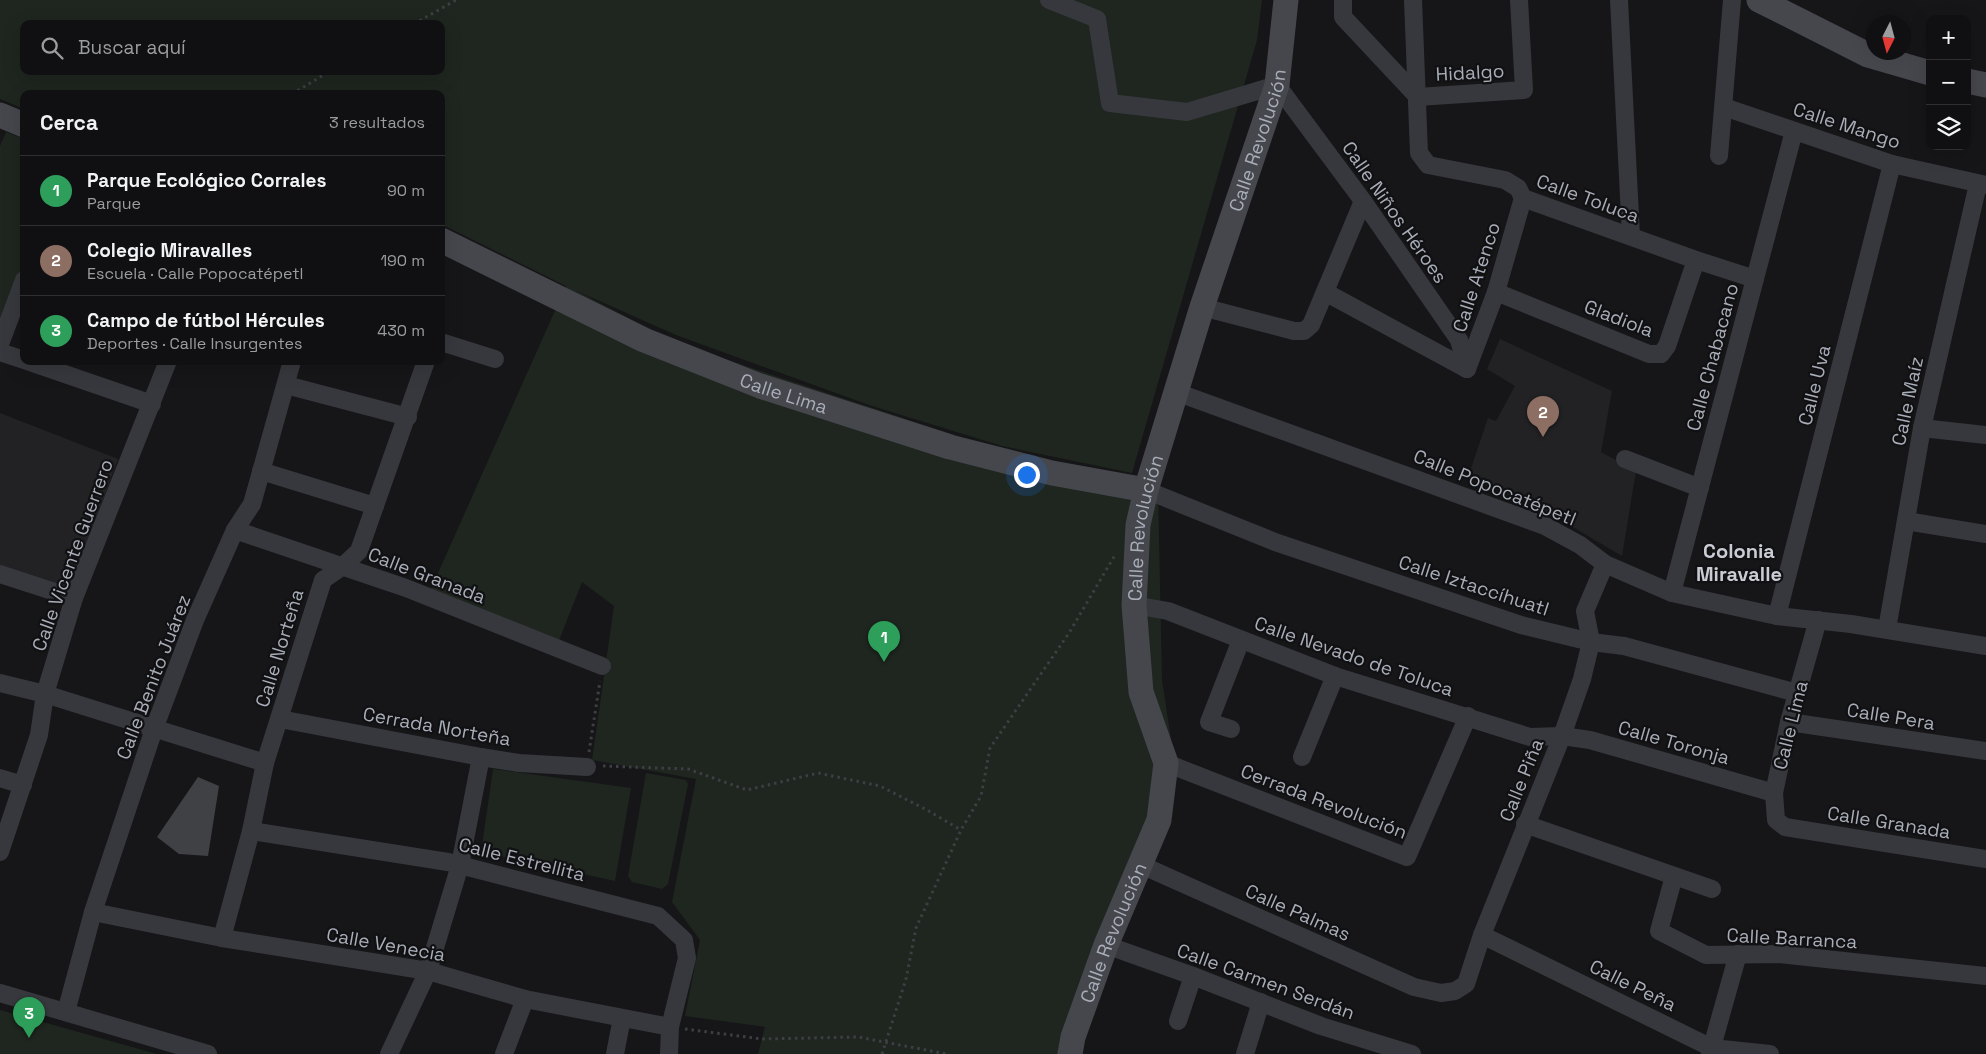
<!DOCTYPE html>
<html lang="es">
<head>
<meta charset="utf-8">
<style>
	body { margin:0; font-family:"Space Grotesk",sans-serif; background:#19191b; color:#f1f3f6 }
	.controls { position:absolute; right:15px; top:15px; display:grid; overflow:hidden; border-radius:10px; box-shadow:0 5px 20px #0002 }
	.controls button { width:45px; height:45px; display:grid; place-items:center; padding:0; border:0; border-bottom:1px solid #303032; background:#101012; color:#f1f3f6; font:25px sans-serif }
	.compass { position:absolute; left:1866px; top:15px; width:45px; height:45px; border-radius:50%; background:#101012; box-shadow:0 5px 20px #0002; rotate:186deg }
	.you { position:absolute; left:1026px; top:474px; width:18px; height:18px; margin:-12px; border:4px solid #fff; border-radius:50%; background:#1a73e8; box-shadow:0 0 0 8px #1a73e833 }
	.badge { display:grid; place-items:center; width:32px; height:32px; border-radius:50%; background:#f2b134; color:#fff; font-size:16px; font-weight:700 }
	.pin { position:absolute; translate:-50% -41px; filter:drop-shadow(0 1px 2px #0008) }
	.pin::after { content:''; position:absolute; top:26px; width:18px; height:15px; background:inherit; clip-path:polygon(0 0,100% 0,50% 100%) }
	.list { margin:0; padding:0; list-style:none }
	h2 { display:flex; justify-content:space-between; align-items:center; height:65px; margin:0; padding:0 20px; font-size:21px }
	h2 small { font-size:16px; font-weight:400; color:#9c9d9f }
	.list li { display:grid; grid-template-columns:32px 1fr auto; gap:15px; align-items:center; box-sizing:border-box; height:70px; padding:0 20px; border-top:1px solid #303032 }
	.list b { display:block; font-size:19px; white-space:nowrap }
	.list p { margin:0; font-size:16px; white-space:nowrap; color:#9c9d9f }
	.list em { font-size:16px; font-style:normal; color:#9c9d9f }
	.icon { flex:none; width:28px; height:28px; fill:none; stroke:currentColor; stroke-width:2; stroke-linecap:round; stroke-linejoin:round }
	.map { position:relative; flex:none; width:1986px; height:1054px; overflow:hidden }
	.search { position:absolute; background:#101012; box-shadow:0 5px 20px #0002; left:20px; top:20px; width:425px; height:55px; display:flex; align-items:center; gap:12px; box-sizing:border-box; padding:0 18px; border-radius:10px; color:#9c9d9f; font-size:19px }
	.panel { position:absolute; background:#101012; box-shadow:0 5px 20px #0002; left:20px; top:90px; width:425px; height:275px; border-radius:10px }
	.map>svg:first-child { display:block }
	.built { fill:#222225 }
	.green { fill:#1e261f; fill-rule:evenodd }
	.building { fill:#404145 }
	.lines { fill:none; stroke-linecap:round; stroke-linejoin:round }
	.path { stroke:#3d3f44; stroke-width:3; stroke-dasharray:2.5 4; stroke-linecap:butt }
	.street { stroke:#37383d; stroke-width:18 }
	.secondary { stroke:#45474d; stroke-width:25 }
	.labels { text-anchor:middle; stroke-width:4.5; stroke-linejoin:round; paint-order:stroke }
	.street-label { font-size:19px; fill:#a8adb8; stroke:#111113 }
	.neighbourhood-label { font-size:20px; font-weight:bold; fill:#c9ccd4; stroke:#111113 }
</style>
</head>
<body>
<div class="map">
<svg width="1986" height="1054" viewBox="0 0 1986 1054">
	<rect width="100%" height="100%" fill="#161618"/>
	<g class="built">
		<path d="M1500,339L1612,391L1601,452L1636,471L1622,556L1556,517L1468,477L1488,418L1496,421L1515,386L1487,369Z"/>
		<path d="M0,413L118,459L71,587L0,565Z"/>
	</g>
	<g class="green">
		<path d="M0,0H1262L1257,40L1132,473L1002,446L869,405L676,335L577,291L676,343L1039,463L1158,488L1162,680L1175,766L1079,1054H758L765,1027L685,1016L700,940L672,902L696,779L592,760L614,606L582,582L558,643L430,591L566,286L441,224V94H24V109L0,99ZM24,24H441V71H24Z"/>
		<path d="M6,132L24,139V263L0,324V146Z"/>
		<path d="M493,769L631,788L615,881L481,852Z"/>
		<path d="M646,773L686,780L688,784L668,884L662,889L632,882L628,876Z"/>
		<path d="M0,1010L157,1054H0Z"/>
	</g>
	<path class="building" d="M198,777L219,786L208,856L179,854L157,837Z"/>
	<g class="lines">
		<g class="path">
			<path d="M414,24L456,0"/>
			<path d="M292,94L330,71"/>
			<path d="M589,752L600,681"/>
			<path d="M603,766L688,769L747,790L818,773L880,786L927,810L961,830"/>
			<path d="M685,1029L762,1039L858,1037L947,1054"/>
			<path d="M882,1054L906,979L916,928L961,830L981,796L990,748L1069,633L1115,555"/>
		</g>
		<g class="street">
			<path d="M1049,0L1097,19L1110,103L1187,112L1277,85L1363,201L1459,340L1467,369"/>
			<path d="M1343,0V17L1418,97"/>
			<path d="M1413,0L1419,153L1428,165L1505,180L1518,188L1523,198L1696,260L1755,279"/>
			<path d="M1619,0L1631,236"/>
			<path d="M1418,97L1524,90L1519,0"/>
			<path d="M1724,107L1892,164L1986,185"/>
			<path d="M1719,156L1732,0"/>
			<path d="M1325,292L1467,369"/>
			<path d="M1496,292L1649,354H1661L1667,346L1696,260"/>
			<path d="M1202,307L1294,331H1304L1311,325L1363,201"/>
			<path d="M441,342L495,359"/>
			<path d="M0,344L24,280"/>
			<path d="M0,352L24,360"/>
			<path d="M27,361L152,404"/>
			<path d="M1467,369L1496,292L1523,198"/>
			<path d="M286,385L408,417"/>
			<path d="M1176,392L1545,526L1580,545L1605,564L1672,593L1777,616L1851,624L1986,646"/>
			<path d="M1922,428L1986,435"/>
			<path d="M1625,459L1700,488"/>
			<path d="M261,471L375,506"/>
			<path d="M1146,490L1275,542L1521,625L1591,642L1624,646L1797,693"/>
			<path d="M1906,521L1986,534"/>
			<path d="M235,530L406,588L602,666"/>
			<path d="M0,574L74,598"/>
			<path d="M1672,593L1794,131"/>
			<path d="M1134,605L1168,611L1335,676L1530,737L1562,736L1590,740L1774,793"/>
			<path d="M1777,616L1892,164"/>
			<path d="M1818,620L1789,722L1774,793L1776,820L1785,827L1986,859"/>
			<path d="M1887,629L1922,428L1978,184"/>
			<path d="M0,683L45,694L265,763"/>
			<path d="M280,719L481,757L519,763L587,767"/>
			<path d="M1789,722L1986,751"/>
			<path d="M1231,729L1209,722L1241,640"/>
			<path d="M1302,757L1335,676"/>
			<path d="M1166,763L1407,857L1468,716"/>
			<path d="M0,778L23,785"/>
			<path d="M1525,824L1712,889"/>
			<path d="M251,831L448,862L658,916L684,940L687,958L670,1027L669,1054"/>
			<path d="M0,852L39,735L45,694L74,598L168,361"/>
			<path d="M1139,864L1414,987L1441,993L1455,991L1466,984L1482,935L1562,736L1582,679L1591,642L1585,611L1605,564"/>
			<path d="M1674,876L1659,931L1706,955L1778,954L1986,976"/>
			<path d="M93,912L222,938L428,971L525,999L670,1027"/>
			<path d="M1482,935L1712,1048L1770,1054"/>
			<path d="M222,938L251,831L265,763L323,580L343,566L359,551L426,361"/>
			<path d="M1106,945L1193,976L1321,1026L1412,1054"/>
			<path d="M0,993L208,1054"/>
			<path d="M66,1012L93,912L154,729L195,620L235,530L252,504L292,361"/>
			<path d="M1178,1021L1193,976"/>
			<path d="M389,1054L428,971L460,865L481,757"/>
			<path d="M504,1054L525,999"/>
			<path d="M615,1054L622,1018"/>
			<path d="M1245,1054L1261,1002"/>
			<path d="M1710,1054L1738,954"/>
		</g>
		<g class="secondary">
			<path d="M1759,0L1868,55L1930,73"/>
			<path d="M1967,81L1986,85"/>
			<path d="M0,115L24,125"/>
			<path id="s1" d="M441,240L644,340L760,386L950,447L1052,473L1146,490"/>
			<path id="s2" d="M1070,1054L1073,1037L1106,945L1159,820L1166,763L1141,692L1134,605L1138,525L1146,490L1202,307L1277,85L1286,0"/>
		</g>
	</g>
	<g class="labels">
		<g class="street-label">
			<text transform="translate(1470 72) rotate(-3)" y="7">Hidalgo</text>
			<text transform="translate(1847 125) rotate(18)" y="7">Calle Mango</text>
			<text dy="7" stroke="none"><textPath href="#s2" startOffset="954">Calle Revolución</textPath></text>
			<text transform="translate(1588 198) rotate(20)" y="7">Calle Toluca</text>
			<text transform="translate(1395 212) rotate(55)" y="7">Calle Niños Héroes</text>
			<text transform="translate(1476 277) rotate(-72)" y="7">Calle Atenco</text>
			<text transform="translate(1619 318) rotate(21)" y="7">Gladiola</text>
			<text transform="translate(1712 357) rotate(-75)" y="7">Calle Chabacano</text>
			<text transform="translate(1814 385) rotate(-76)" y="7">Calle Uva</text>
			<text dy="7" stroke="none"><textPath href="#s1" startOffset="376">Calle Lima</textPath></text>
			<text transform="translate(1907 401) rotate(-78)" y="7">Calle Maíz</text>
			<text transform="translate(1495 487) rotate(22)" y="7">Calle Popocatépetl</text>
			<text dy="7" stroke="none"><textPath href="#s2" startOffset="549">Calle Revolución</textPath></text>
			<text transform="translate(72 555) rotate(-70)" y="7">Calle Vicente Guerrero</text>
			<text transform="translate(427 575) rotate(21)" y="7">Calle Granada</text>
			<text transform="translate(1474 585) rotate(18)" y="7">Calle Iztaccíhuatl</text>
			<text transform="translate(279 648) rotate(-73)" y="7">Calle Norteña</text>
			<text transform="translate(1354 656) rotate(19)" y="7">Calle Nevado de Toluca</text>
			<text transform="translate(153 677) rotate(-69)" y="7">Calle Benito Juárez</text>
			<text transform="translate(1891 716) rotate(9)" y="7">Calle Pera</text>
			<text transform="translate(1790 725) rotate(-76)" y="7">Calle Lima</text>
			<text transform="translate(437 726) rotate(10)" y="7">Cerrada Norteña</text>
			<text transform="translate(1674 742) rotate(16)" y="7">Calle Toronja</text>
			<text transform="translate(1521 780) rotate(-68)" y="7">Calle Piña</text>
			<text transform="translate(1324 801) rotate(21)" y="7">Cerrada Revolución</text>
			<text transform="translate(1889 822) rotate(9)" y="7">Calle Granada</text>
			<text transform="translate(522 859) rotate(14)" y="7">Calle Estrellita</text>
			<text transform="translate(1298 912) rotate(24)" y="7">Calle Palmas</text>
			<text dy="7" stroke="none"><textPath href="#s2" startOffset="129">Calle Revolución</textPath></text>
			<text transform="translate(1792 938) rotate(3)" y="7">Calle Barranca</text>
			<text transform="translate(386 944) rotate(10)" y="7">Calle Venecia</text>
			<text transform="translate(1266 981) rotate(20)" y="7">Calle Carmen Serdán</text>
			<text transform="translate(1633 985) rotate(26)" y="7">Calle Peña</text>
		</g>
		<g class="neighbourhood-label">
			<text x="1739" y="558">Colonia<tspan x="1739" dy="23">Miravalle</tspan></text>
		</g>
	</g>
</svg>
<div class="controls">
<button>+</button>
<button>−</button>
<button><svg class="icon" aria-label="layers" viewBox="0 0 24 24"><path d="M12 4l9 5-9 5-9-5zM3 14l9 5 9-5"/></svg></button>
</div>
<svg class="compass" viewBox="-18 -18 36 36"><path d="M0-13l5 13h-10z" fill="#e53935"/><path d="M0 13l5-13h-10z" fill="#9c9d9f"/></svg>
<div class="you"></div>
<div class="pin badge" style="left:884px;top:662px;background:#2e9e5b">1</div>
<div class="pin badge" style="left:1543px;top:437px;background:#8d6e63">2</div>
<div class="pin badge" style="left:29px;top:1038px;background:#2e9e5b">3</div>
<div class="search"><svg class="icon" aria-label="search" viewBox="0 0 24 24"><circle cx="10" cy="10" r="6"/><path d="M15 15l6 6"/></svg>Buscar aquí</div>
<section class="panel">
<h2>Cerca<small>3 resultados</small></h2>
<ul class="list">
<li><span class="badge" style="background:#2e9e5b">1</span><div><b>Parque Ecológico Corrales</b><p>Parque</p></div><em>90 m</em></li>
<li><span class="badge" style="background:#8d6e63">2</span><div><b>Colegio Miravalles</b><p>Escuela · Calle Popocatépetl</p></div><em>190 m</em></li>
<li><span class="badge" style="background:#2e9e5b">3</span><div><b>Campo de fútbol Hércules</b><p>Deportes · Calle Insurgentes</p></div><em>430 m</em></li>
</ul>
</section>
</div>
</body>
</html>
